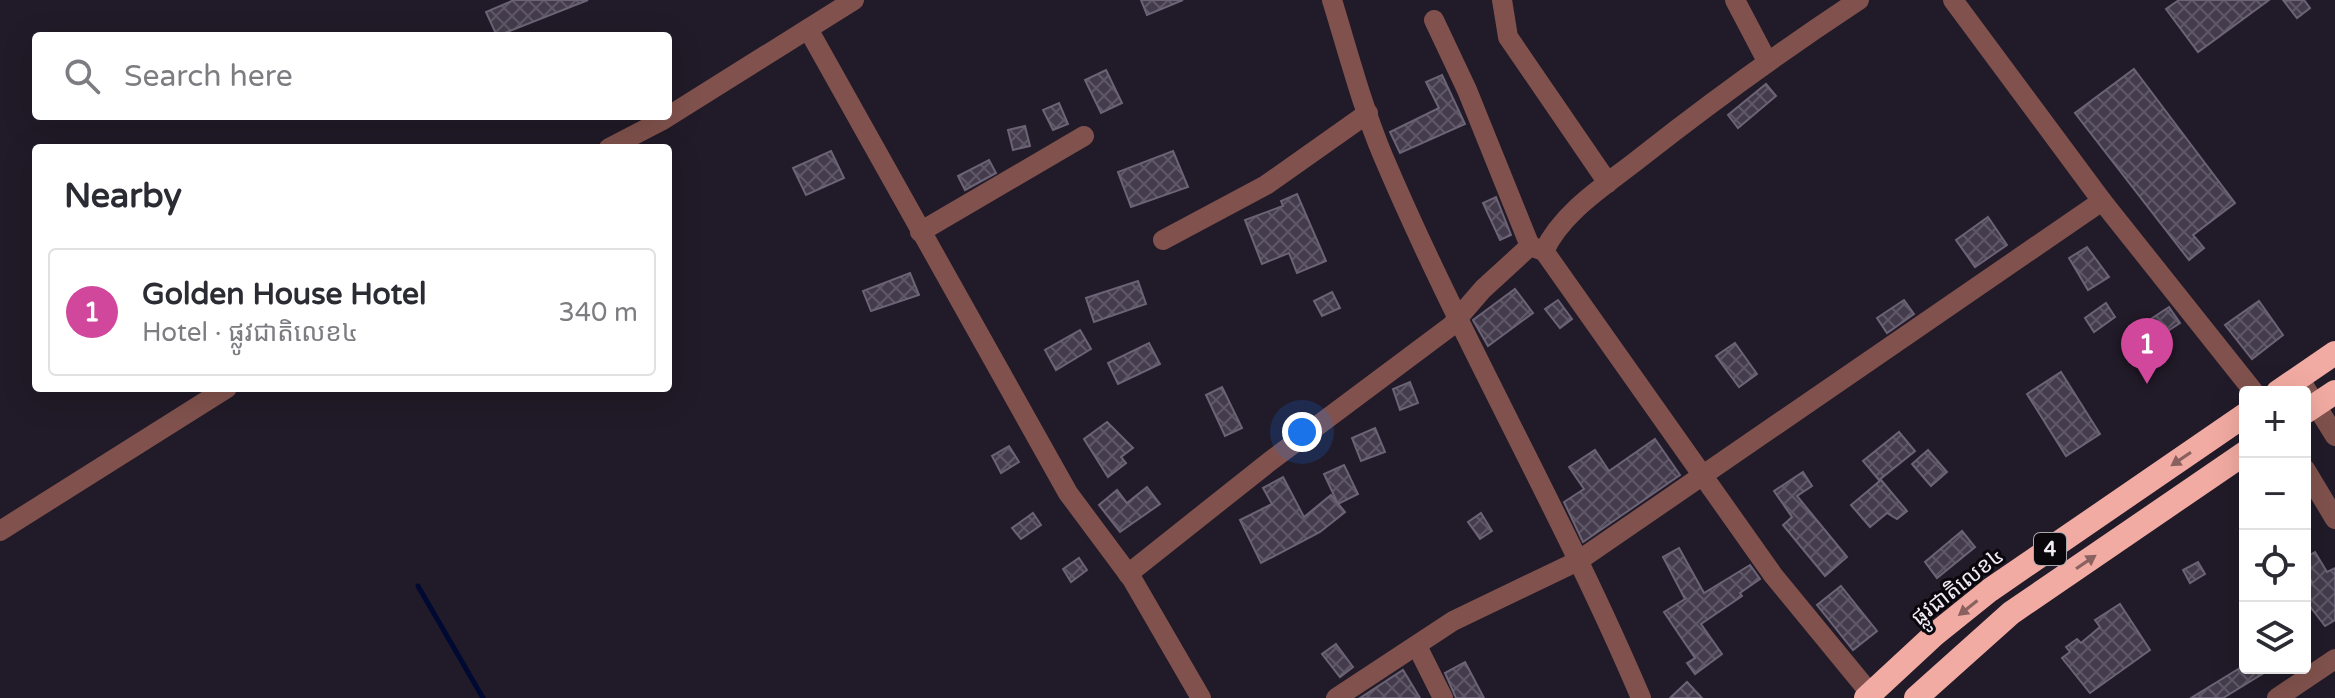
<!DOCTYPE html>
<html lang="en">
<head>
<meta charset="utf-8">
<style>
	body { margin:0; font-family:"Varela Round","Noto Sans Khmer",sans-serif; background:#f7f7f7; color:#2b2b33 }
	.controls { position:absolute; right:24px; bottom:24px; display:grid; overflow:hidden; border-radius:8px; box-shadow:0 8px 32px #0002 }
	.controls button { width:72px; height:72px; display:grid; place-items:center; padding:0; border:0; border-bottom:2px solid #e1e1e2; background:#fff; color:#2b2b33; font:40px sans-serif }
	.you { position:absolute; left:1302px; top:432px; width:28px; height:28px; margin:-20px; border:6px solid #fff; border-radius:50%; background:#1a73e8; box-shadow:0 0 0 12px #1a73e833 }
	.badge { display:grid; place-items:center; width:52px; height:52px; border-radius:50%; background:#2563eb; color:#fff; font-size:26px; font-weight:700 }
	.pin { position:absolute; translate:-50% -66px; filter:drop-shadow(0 2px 4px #0008) }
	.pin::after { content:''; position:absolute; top:42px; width:28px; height:24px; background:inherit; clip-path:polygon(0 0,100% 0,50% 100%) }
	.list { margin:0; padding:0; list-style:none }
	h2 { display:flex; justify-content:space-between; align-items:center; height:104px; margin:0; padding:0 32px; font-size:34px }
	h2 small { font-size:26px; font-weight:400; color:#7c7c81 }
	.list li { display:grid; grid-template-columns:52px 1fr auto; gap:24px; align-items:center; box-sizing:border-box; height:128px; margin:0 16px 16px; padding:0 16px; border:2px solid #e1e1e2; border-radius:8px }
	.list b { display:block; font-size:30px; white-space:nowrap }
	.list p { margin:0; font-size:26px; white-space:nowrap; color:#7c7c81 }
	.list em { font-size:26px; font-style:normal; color:#7c7c81 }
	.icon { flex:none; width:44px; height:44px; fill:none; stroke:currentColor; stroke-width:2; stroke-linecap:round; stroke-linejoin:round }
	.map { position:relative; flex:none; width:2335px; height:698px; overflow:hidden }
	.search { position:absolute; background:#fff; box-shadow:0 8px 32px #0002; left:32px; top:32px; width:640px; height:88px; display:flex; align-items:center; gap:20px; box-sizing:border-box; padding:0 28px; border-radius:8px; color:#7c7c81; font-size:30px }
	.panel { position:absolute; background:#fff; box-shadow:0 8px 32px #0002; left:32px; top:144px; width:640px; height:248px; border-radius:8px }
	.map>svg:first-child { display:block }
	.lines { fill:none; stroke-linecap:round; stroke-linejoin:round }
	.stream { stroke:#000931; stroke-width:5 }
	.building { fill:url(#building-cross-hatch); stroke:#6c6476; stroke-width:2 }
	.minor { stroke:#81524d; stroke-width:20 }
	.highway { stroke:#f2aba2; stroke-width:24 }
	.oneway { fill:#89615e }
	.labels { text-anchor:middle; stroke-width:6; stroke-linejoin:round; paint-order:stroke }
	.shield { fill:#09060c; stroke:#aaa6ae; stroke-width:2 }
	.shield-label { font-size:20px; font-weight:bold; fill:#efeaf4 }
	.street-label { font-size:22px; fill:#efeaf4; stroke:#09060c }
</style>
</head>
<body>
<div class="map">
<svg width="2335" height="698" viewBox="0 0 2335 698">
	<defs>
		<pattern id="building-cross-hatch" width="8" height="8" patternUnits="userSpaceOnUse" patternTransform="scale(2)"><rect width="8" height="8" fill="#443c4c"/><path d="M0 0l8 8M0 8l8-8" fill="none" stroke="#5f5866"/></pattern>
	</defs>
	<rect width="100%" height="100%" fill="#211a28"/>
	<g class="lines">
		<path class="stream" d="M418,586L483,698"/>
	</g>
	<g class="building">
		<path d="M514,0H588L497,36L486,12Z"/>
		<path d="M1141,0H1183L1147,15Z"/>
		<path d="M2179,0H2269L2198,52L2166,9Z"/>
		<path d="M2283,0H2304L2310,8L2297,18Z"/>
		<path d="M2134,69L2235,203L2193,235L2204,248L2189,260L2075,113Z"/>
		<path d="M1106,70L1122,103L1101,113L1085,80Z"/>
		<path d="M1442,75L1465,124L1400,153L1390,132L1439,108L1426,82Z"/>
		<path d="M1766,84L1776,96L1738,128L1728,115Z"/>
		<path d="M1059,103L1068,124L1053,130L1043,110Z"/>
		<path d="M1025,126L1030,146L1013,150L1008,130Z"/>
		<path d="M831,151L844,178L806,195L793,168Z"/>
		<path d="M1173,151L1188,187L1131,207L1118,172Z"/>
		<path d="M989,160L996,173L965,190L958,176Z"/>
		<path d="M1297,194L1326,261L1297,273L1289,253L1262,264L1245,220L1283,206L1281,201Z"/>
		<path d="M1496,197L1511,235L1500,240L1483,203Z"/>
		<path d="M1988,217L2007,245L1975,267L1956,240Z"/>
		<path d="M2087,247L2109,277L2088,290L2069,258Z"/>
		<path d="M910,273L919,295L871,311L863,291Z"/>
		<path d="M1138,281L1146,304L1094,322L1086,298Z"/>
		<path d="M1515,289L1533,313L1488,346L1473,320Z"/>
		<path d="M1332,292L1340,308L1322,316L1314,301Z"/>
		<path d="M1558,300L1572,319L1560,328L1545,309Z"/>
		<path d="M1904,300L1914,314L1887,333L1877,318Z"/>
		<path d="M2259,301L2283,335L2252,359L2225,325Z"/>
		<path d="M2106,303L2115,317L2094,332L2085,318Z"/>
		<path d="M2169,307L2180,323L2142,348L2131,332Z"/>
		<path d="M1080,330L1091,349L1056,370L1045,350Z"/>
		<path d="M1149,343L1160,364L1118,384L1108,363Z"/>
		<path d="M1735,343L1757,374L1739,387L1716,356Z"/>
		<path d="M2061,372L2100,434L2066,456L2027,394Z"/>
		<path d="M1410,382L1418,403L1400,410L1393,389Z"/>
		<path d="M1222,387L1242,428L1225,436L1206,395Z"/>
		<path d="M1107,422L1133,448L1121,457L1126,463L1108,477L1084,439Z"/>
		<path d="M1375,428L1385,452L1361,461L1352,438Z"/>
		<path d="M1899,432L1915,451L1879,480L1863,461Z"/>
		<path d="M1655,439L1680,475L1583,542L1564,502L1584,489L1569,467L1595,450L1609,471Z"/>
		<path d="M1009,446L1019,462L1001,473L992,456Z"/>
		<path d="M1928,450L1947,472L1931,486L1912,464Z"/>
		<path d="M1344,465L1358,494L1338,504L1324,474Z"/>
		<path d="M1803,472L1812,486L1797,496L1847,557L1825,576L1783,525L1792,517L1774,491Z"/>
		<path d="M1283,477L1304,517L1331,495L1345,512L1320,532L1261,563L1240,520L1272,504L1263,488Z"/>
		<path d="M1881,480L1907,511L1897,519L1887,513L1870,527L1851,505Z"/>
		<path d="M1147,487L1160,504L1120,532L1099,505L1117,490L1127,503Z"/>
		<path d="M1033,513L1041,525L1021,539L1012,528Z"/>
		<path d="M1481,513L1492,531L1480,539L1468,522Z"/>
		<path d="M1962,531L1975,547L1937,578L1925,562Z"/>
		<path d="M1679,548L1704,593L1750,565L1760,579L1740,593L1742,596L1701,624L1722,654L1695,674L1687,663L1695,658L1664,612L1685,599L1663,557Z"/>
		<path d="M2315,552L2327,572L2335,568V620L2325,626L2305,600V586L2312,582L2305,571V558Z"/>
		<path d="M1079,558L1087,570L1071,582L1063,569Z"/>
		<path d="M2198,562L2205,574L2190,583L2183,570Z"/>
		<path d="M1841,586L1877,631L1853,650L1817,605Z"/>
		<path d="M2120,604L2150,650L2090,693L2062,658L2070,652L2066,647L2077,639L2081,643L2100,627L2095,620Z"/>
		<path d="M1336,644L1353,667L1340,677L1322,654Z"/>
		<path d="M1465,662L1484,698H1456L1445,673Z"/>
		<path d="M2240,668H2272L2223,698H2191Z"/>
		<path d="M1403,670L1420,698H1360Z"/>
		<path d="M1687,682L1702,698H1670Z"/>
	</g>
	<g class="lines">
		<g class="minor">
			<path d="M1332,0C1348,52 1362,106 1383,156C1461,340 1563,514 1641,698"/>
			<path d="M1502,0L1508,37L1608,183"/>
			<path d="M1735,0L1767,61"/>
			<path d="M1953,0L2102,201L2254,392"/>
			<path d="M1434,20L1467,90L1530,246"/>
			<path d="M808,29L1068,493L1132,579L1201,698"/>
			<path d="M609,148L661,121L854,0"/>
			<path d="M920,232L1084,136"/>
			<path d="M1163,240L1266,185L1368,113"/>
			<path d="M1544,251L1773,575L1870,693"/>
			<path d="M2299,378L2335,436"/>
			<path d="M2305,469L2335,519"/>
			<path d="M0,531L227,388"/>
			<path d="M1128,574L1269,462L1451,326L1483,289L1530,246L1544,251C1563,211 1606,185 1640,158C1711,102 1783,50 1859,0"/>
			<path d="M1417,646L1443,698"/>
			<path d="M1336,698L1453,621L1578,561L2102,201"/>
			<path d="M2277,698L2335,659"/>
		</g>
		<g class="highway">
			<path d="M2278,392L2335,353"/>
			<path d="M2305,412L2335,392"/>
			<path d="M1866,698L1934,635L1990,590L2245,415"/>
			<path d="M1916,698L2011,613L2245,453"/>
		</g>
	</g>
	<defs><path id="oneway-solid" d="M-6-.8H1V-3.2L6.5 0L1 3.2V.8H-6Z" transform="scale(2)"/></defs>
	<g class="oneway">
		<use href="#oneway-solid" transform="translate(2181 459) rotate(146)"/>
		<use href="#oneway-solid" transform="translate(2086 562) rotate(-34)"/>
		<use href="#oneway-solid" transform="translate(1968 608) rotate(142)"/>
	</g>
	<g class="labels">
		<rect class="shield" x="2034" y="533" width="32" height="32" rx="6"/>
		<g class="shield-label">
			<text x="2050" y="556">4</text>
		</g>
		<g class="street-label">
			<text transform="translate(1957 586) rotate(-38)" y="8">ផ្លូវជាតិលេខ៤</text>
		</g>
	</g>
</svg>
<div class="controls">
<button>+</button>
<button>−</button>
<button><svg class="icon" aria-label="locate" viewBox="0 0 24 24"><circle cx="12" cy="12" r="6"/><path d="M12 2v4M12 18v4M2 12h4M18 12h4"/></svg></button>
<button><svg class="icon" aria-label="layers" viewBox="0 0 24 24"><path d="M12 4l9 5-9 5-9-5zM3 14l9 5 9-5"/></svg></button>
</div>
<div class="you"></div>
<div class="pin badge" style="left:2147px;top:384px;background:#d1479c">1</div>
<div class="search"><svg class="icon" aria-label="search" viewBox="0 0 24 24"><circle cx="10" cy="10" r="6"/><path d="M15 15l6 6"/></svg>Search here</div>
<section class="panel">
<h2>Nearby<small></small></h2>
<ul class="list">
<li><span class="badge" style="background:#d1479c">1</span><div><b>Golden House Hotel</b><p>Hotel · ផ្លូវជាតិលេខ៤</p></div><em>340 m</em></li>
</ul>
</section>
</div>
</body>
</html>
